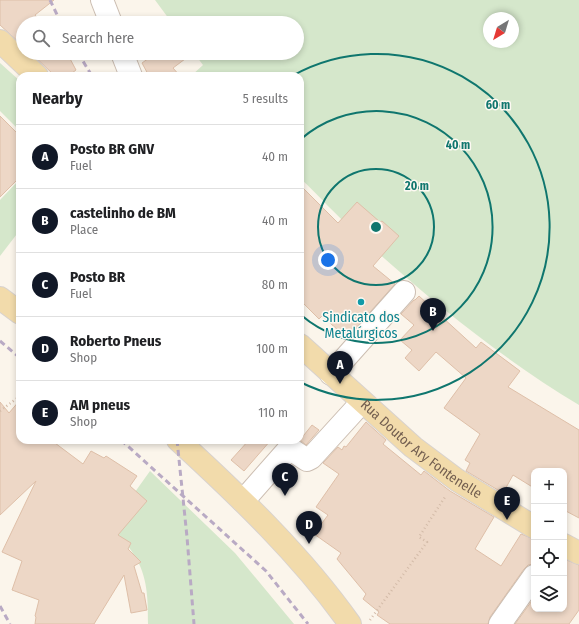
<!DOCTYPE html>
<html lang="en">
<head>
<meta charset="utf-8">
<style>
	body { margin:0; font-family:"Fira Sans Condensed",sans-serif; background:#f6f6f6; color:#202124 }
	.controls { position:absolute; right:12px; bottom:12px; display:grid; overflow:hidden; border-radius:8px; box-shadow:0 2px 6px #0003 }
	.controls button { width:36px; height:36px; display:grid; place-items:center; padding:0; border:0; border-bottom:1px solid #e0e0e0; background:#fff; color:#202124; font:20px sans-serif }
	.compass { position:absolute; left:483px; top:12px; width:36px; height:36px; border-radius:50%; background:#fff; box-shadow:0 2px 6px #0003; rotate:218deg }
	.you { position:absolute; left:328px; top:260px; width:14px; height:14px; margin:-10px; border:3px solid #fff; border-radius:50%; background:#1a73e8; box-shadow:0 0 0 6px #1a73e833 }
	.badge { display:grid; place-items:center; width:26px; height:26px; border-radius:50%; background:#111827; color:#fff; font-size:13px; font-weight:700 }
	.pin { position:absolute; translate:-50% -33px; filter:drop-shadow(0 1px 2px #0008) }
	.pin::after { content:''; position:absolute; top:21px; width:14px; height:12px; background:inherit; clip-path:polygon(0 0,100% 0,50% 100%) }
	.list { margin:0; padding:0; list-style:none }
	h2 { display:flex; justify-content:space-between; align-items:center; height:52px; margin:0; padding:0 16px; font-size:17px }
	h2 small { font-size:13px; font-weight:400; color:#757577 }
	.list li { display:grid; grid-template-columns:26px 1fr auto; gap:12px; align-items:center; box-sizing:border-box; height:64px; padding:0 16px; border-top:1px solid #e0e0e0 }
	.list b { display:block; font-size:15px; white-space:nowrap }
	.list p { margin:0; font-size:13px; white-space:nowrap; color:#757577 }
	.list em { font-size:13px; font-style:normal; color:#757577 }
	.icon { flex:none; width:22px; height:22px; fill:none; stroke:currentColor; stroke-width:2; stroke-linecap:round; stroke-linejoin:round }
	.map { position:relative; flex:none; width:579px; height:624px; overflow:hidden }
	.search { position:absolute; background:#fff; box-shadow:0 2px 6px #0003; left:16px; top:16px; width:288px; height:44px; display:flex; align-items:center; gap:10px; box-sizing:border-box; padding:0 14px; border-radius:22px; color:#757577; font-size:15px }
	.panel { position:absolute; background:#fff; box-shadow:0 2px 6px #0003; left:16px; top:72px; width:288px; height:372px; border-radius:12px }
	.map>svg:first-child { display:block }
	.green { fill:#d5e7cb; fill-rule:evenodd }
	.building { fill:#edd7c6; stroke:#debfa8 }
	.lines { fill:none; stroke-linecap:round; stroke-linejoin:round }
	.minor-casing { stroke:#ccbeb2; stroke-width:24 }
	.major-casing { stroke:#d8d2ce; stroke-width:24 }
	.path { stroke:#d3bba8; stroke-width:2.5; stroke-dasharray:1 3; stroke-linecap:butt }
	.minor { stroke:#fff; stroke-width:22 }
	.major { stroke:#f2dbab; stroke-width:22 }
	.rail { stroke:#b9aac4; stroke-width:3; stroke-dasharray:6 4; stroke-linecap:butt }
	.ring { fill:none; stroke:#0f766e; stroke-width:2 }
	.culture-dot { fill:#0f9aa8; stroke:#fdf9f2; stroke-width:1.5 }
	.labels { text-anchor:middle; stroke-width:3; stroke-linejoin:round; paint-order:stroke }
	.culture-label { font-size:14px; fill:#0d838f; stroke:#fdf9f2 }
	.street-label { font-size:14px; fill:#735f50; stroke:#fdf9f2 }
	.centre { fill:#0f766e; stroke:#fdf9f2; stroke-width:2 }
	.ring-label { font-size:12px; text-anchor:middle; font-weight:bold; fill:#0f766e; stroke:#fdf9f2; stroke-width:3; stroke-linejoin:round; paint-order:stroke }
</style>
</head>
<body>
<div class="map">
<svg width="579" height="624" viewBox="0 0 579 624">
	<rect width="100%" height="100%" fill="#fbf5eb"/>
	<g class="green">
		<path d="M155,0H579V405C499,357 425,296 356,233C337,216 319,196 300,178V76H191L203,65L194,53H297V23H172ZM489,18H513V42H489Z"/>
		<path d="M0,63L20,81V131L0,111Z"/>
		<path d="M20,179V230L0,256V200Z"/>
		<path d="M150,471L235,553L294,624H148C148,600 148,576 134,555C129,546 121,539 115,531L120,513Z"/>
	</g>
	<g class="building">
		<path d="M0,0H54L35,15L41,23H23V46L0,25Z"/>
		<path d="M31,53H67L76,70L68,76H55Z"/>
		<path d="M156,53H193L173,68L180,76H149L142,63Z"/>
		<path d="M0,116L20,136V177L0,197Z"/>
		<path d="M300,185L338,223L357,202L380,222L382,221L399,236L373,266L395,284L347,338L322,316L319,319L300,300Z"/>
		<path d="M419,296L476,348L481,342L520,371L508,387L579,430V518L564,510V471H534V488L513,475L503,493L466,471L470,463L465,460L480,434L444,408L466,378L436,352L419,371L405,358L412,350L400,340L414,325L401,314L414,300H415Z"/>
		<path d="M20,400V440H51L83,464L91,451L104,458L106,456L137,476L130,486L147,501L118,535L131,543L128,549L141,562L134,566L142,593H144L147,610L131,613L124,575L94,624H35L36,617L35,616L39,600L12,590L22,561L2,552L36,481L0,515V402L9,413Z"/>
		<path d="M366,422L386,440L383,444L421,475L424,471L450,491L494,517L475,549L501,566L521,534L534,539V564L528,565L524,569L490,617L488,624H390L377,615L379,612L363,599L366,594L337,559L341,553L314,534L328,515L316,507L339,474L323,463L338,447L342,450L344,446L346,447Z"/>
		<path d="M312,425L319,430L306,445L300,440Z"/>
		<path d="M249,440H271L244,471L231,460Z"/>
		<path d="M564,559L579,565V610L569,624H515L534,598V609H564Z"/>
	</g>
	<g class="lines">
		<defs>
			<g id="minor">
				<path d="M102,0L111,23"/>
				<path d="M122,53L131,76"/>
				<path d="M331,374L404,292"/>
				<path d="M243,501L287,451L292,450L307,460L311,458L362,402"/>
				<path d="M500,624L534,576"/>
			</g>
			<g id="major">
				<path d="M0,41L37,76"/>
				<path d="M0,298L20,313"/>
				<path id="s1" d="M300,345L413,447L457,480L534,527"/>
				<path d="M178,440C240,497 301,555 350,624"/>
				<path d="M564,545L579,553"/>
			</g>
		</defs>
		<use href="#minor" class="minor-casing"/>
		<use href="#major" class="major-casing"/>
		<g class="path">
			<path d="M0,411L20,396"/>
			<path d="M370,620L427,542L419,537L445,497"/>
		</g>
		<use href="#minor" class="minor"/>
		<use href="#major" class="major"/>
		<g class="rail">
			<path d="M50,0L61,23"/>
			<path d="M78,53L92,76"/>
			<path d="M0,341L20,358"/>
			<path d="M121,440L266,571L308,624"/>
			<path d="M177,440L187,537L194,624"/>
			<path d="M0,606L10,624"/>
		</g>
	</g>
	<g class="ring">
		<circle cx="376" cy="227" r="58"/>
		<path d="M301 139A116 116 0 1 1 301 315"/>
		<path d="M292 76A173 173 0 1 1 300 382"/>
	</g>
	<circle class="culture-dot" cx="361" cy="302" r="4"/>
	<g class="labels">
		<g class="culture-label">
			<text x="361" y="322">Sindicato dos<tspan x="361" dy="16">Metalúrgicos</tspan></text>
		</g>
		<g class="street-label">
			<text dy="5" stroke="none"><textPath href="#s1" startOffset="160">Rua Doutor Ary Fontenelle</textPath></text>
		</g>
	</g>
	<circle cx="376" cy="227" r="6" class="centre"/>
	<g class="ring-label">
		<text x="498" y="109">60 m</text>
		<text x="458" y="149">40 m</text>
		<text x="417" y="190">20 m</text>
	</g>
</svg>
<div class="controls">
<button>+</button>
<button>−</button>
<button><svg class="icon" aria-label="locate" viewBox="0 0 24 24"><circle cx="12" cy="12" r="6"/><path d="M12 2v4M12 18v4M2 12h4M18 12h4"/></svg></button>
<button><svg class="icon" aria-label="layers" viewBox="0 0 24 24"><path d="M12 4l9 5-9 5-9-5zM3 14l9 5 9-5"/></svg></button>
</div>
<svg class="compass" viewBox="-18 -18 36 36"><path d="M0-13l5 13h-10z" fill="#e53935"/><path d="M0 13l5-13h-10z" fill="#757577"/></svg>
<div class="you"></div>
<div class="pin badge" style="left:340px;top:384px">A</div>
<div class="pin badge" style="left:433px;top:331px">B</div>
<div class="pin badge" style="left:285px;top:496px">C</div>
<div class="pin badge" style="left:309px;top:544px">D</div>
<div class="pin badge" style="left:507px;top:520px">E</div>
<div class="search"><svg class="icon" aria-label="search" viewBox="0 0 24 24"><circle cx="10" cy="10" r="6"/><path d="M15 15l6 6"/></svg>Search here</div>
<section class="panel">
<h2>Nearby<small>5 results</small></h2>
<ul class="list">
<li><span class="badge">A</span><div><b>Posto BR GNV</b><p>Fuel</p></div><em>40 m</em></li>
<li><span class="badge">B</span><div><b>castelinho de BM</b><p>Place</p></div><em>40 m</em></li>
<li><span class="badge">C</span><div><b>Posto BR</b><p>Fuel</p></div><em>80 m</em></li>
<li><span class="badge">D</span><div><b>Roberto Pneus</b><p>Shop</p></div><em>100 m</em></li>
<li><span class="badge">E</span><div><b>AM pneus</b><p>Shop</p></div><em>110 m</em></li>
</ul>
</section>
</div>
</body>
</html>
